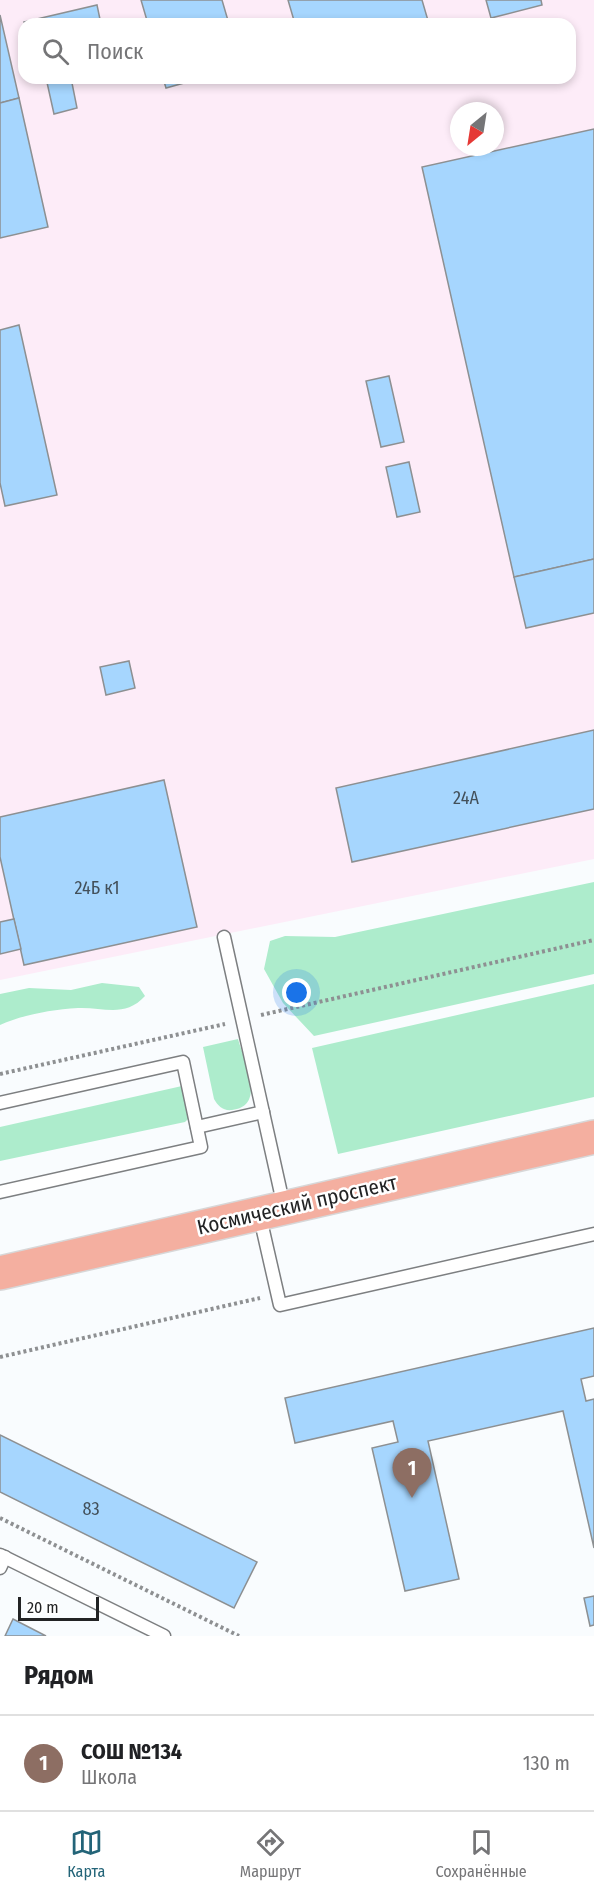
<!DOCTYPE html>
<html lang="ru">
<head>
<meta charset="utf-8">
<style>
	body { margin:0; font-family:"Fira Sans Condensed",sans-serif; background:#f6f6f6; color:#202124 }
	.compass { position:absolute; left:450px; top:102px; width:54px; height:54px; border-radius:50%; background:#fff; box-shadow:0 3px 9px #0003; rotate:210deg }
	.scale { position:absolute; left:18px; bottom:15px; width:81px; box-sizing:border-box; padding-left:6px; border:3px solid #222324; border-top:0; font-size:16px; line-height:21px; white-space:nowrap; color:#222324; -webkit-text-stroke:4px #fff; paint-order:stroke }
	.you { position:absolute; left:297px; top:993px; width:21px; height:21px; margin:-15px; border:4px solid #fff; border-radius:50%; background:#1a73e8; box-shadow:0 0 0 9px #1a73e833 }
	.badge { display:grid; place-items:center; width:39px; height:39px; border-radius:50%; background:#236478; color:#fff; font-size:20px; font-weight:700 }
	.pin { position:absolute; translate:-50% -50px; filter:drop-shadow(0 2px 3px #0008) }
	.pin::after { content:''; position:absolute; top:32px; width:21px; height:18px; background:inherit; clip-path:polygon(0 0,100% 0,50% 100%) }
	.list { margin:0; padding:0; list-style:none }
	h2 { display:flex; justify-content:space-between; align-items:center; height:78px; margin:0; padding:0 24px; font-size:26px }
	h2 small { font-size:20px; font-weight:400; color:#757577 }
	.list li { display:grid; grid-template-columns:39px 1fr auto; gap:18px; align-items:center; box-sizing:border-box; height:96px; padding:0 24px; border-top:2px solid #e0e0e0 }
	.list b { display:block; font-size:22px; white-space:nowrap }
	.list p { margin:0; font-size:20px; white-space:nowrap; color:#757577 }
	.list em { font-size:20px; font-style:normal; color:#757577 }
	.icon { flex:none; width:33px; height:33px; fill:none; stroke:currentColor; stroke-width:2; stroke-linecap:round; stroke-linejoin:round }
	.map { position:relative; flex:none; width:594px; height:1636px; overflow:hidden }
	.search { position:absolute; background:#fff; box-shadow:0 3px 9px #0003; left:18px; right:18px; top:18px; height:66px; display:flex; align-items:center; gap:15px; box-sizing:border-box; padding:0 21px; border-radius:18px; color:#757577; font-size:22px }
	.sheet { height:174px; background:#fff }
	nav { display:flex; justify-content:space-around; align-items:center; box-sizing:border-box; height:84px; border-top:2px solid #e0e0e0; background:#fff; font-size:16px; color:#757577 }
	nav a { display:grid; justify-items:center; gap:3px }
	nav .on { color:#236478 }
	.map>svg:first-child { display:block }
	.industrial { fill:#fdecf8; fill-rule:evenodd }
	.green { fill:#adeccc }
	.building { fill:#a6d6fe; stroke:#8d9092; stroke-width:1.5 }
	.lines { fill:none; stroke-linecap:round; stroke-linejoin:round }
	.lane-casing { stroke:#7d7f81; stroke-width:15 }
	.primary-casing { stroke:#d7d7d8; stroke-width:36 }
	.path { stroke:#8e9092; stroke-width:4; stroke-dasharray:3 3; stroke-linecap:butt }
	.lane { stroke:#fff; stroke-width:12 }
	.primary { stroke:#f4afa0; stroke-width:33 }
	.labels { text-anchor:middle; stroke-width:5; stroke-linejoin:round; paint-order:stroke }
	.number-label { font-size:18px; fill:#43505a }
	.street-label { font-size:21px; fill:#222324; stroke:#fff }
</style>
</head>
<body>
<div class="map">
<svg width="594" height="1636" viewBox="0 0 594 1636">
	<rect width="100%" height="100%" fill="#f9fcfe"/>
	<path class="industrial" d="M0,0H594V859L0,980ZM24,24H570V78H24ZM459,111H495V147H459Z"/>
	<g class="green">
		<path d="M594,882V974L314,1036L283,1003L264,969L270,941L285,936L335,937Z"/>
		<path d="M102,983L139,987L145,996C125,1018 104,1007 78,1008C51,1010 25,1014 0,1025V994L29,988L71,990Z"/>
		<path d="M594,984V1097L338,1154L312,1048Z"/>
		<path d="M238,1039C244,1061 267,1106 232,1110C223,1111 218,1106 214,1099L203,1047Z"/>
		<path d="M182,1086L191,1116L185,1122L0,1161V1127Z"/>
	</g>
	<g class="building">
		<path d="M141,0H222L229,24H148Z"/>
		<path d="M288,0H422L429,24H295Z"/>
		<path d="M486,0H541L542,5L491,18Z"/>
		<path d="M97,5L101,24H25L24,22Z"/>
		<path d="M0,15L19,98L0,103Z"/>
		<path d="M46,78H71L77,108L54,114Z"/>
		<path d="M163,78H202L166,88Z"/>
		<path d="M19,98L48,227L0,238V103Z"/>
		<path d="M594,129V559L514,577L422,167Z"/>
		<path d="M19,325L57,495L5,506L0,483V330Z"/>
		<path d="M389,376L404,442L381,447L366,381Z"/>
		<path d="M409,462L420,512L397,517L386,467Z"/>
		<path d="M594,559V613L526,628L514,577Z"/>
		<path d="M129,661L135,688L106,695L100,667Z"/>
		<path d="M594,730V809L352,862L336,788Z"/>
		<path d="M164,780L197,927L24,965L0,857V817Z"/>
		<path d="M14,919L21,949L0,954V922Z"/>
		<path d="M594,1328V1376L581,1379L586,1401L594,1399V1548L563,1411L428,1441L459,1579L405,1591L372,1448L398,1442L393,1421L295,1443L285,1398Z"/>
		<path d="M0,1435L257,1562L234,1608L0,1492Z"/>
		<path d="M594,1596V1625L590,1626L584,1598Z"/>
		<path d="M13,1619L46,1636H5Z"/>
	</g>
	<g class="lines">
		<defs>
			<g id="lane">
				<path d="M224,937L284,1207"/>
				<path d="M0,1103L183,1062L201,1147L0,1192"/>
				<path d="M197,1127L263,1112"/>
				<path d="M259,1213L280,1305L594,1234"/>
				<path d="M0,1555L164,1636"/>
				<path d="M0,1568L5,1557"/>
			</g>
			<path id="primary" d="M0,1273L594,1137"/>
		</defs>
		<use href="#lane" class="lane-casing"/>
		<use href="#primary" class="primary-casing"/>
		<g class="path">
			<path d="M261,1015L594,940"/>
			<path d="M0,1074L225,1024"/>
			<path d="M0,1357L260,1298"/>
			<path d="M0,1518L239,1636"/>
		</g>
		<use href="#lane" class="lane"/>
		<use href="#primary" class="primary"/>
	</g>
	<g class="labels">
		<g class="number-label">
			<text x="466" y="804">24А</text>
			<text x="97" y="894">24Б к1</text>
			<text x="91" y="1515">83</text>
		</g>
		<g class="street-label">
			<text transform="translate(297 1205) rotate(-13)" y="7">Космический проспект</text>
		</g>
	</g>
</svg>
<svg class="compass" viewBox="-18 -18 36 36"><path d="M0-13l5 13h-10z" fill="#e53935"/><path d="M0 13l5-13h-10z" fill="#757577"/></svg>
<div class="scale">20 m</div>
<div class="you"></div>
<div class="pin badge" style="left:412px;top:1498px;background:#8d6e63">1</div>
<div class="search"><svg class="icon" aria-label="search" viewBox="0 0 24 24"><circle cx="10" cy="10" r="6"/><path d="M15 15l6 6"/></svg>Поиск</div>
</div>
<section class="sheet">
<h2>Рядом<small></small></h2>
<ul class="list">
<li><span class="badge" style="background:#8d6e63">1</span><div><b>СОШ №134</b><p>Школа</p></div><em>130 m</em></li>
</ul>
</section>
<nav>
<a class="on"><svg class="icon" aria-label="map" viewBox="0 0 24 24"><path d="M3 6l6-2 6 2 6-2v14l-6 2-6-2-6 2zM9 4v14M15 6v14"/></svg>Карта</a>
<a><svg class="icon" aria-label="directions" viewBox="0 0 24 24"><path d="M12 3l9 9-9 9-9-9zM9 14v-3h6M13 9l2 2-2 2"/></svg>Маршрут</a>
<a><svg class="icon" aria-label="saved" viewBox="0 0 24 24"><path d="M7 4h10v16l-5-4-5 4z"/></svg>Сохранённые</a>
</nav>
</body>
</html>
